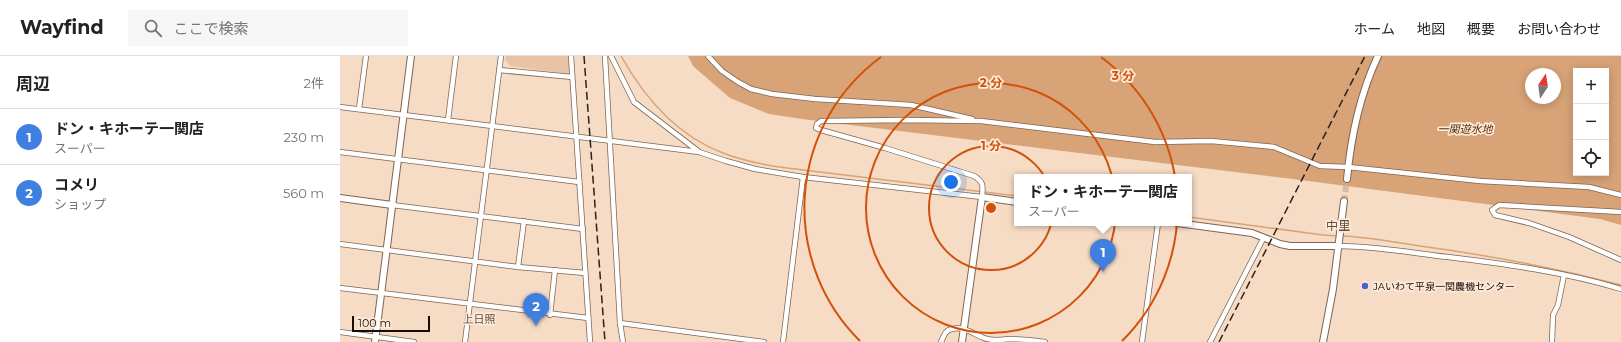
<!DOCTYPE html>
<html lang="ja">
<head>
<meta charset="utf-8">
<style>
	body { margin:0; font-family:Montserrat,"Noto Sans JP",sans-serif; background:#f6f6f6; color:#222 }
	.controls { position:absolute; right:12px; top:12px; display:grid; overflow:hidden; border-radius:0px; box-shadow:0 2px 10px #0003 }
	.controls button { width:36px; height:36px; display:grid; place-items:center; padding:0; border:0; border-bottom:1px solid #e0e0e0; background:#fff; color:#222; font:20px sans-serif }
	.compass { position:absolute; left:1185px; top:12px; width:36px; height:36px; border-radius:50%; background:#fff; box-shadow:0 2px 10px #0003; rotate:13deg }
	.scale { position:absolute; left:12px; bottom:10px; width:78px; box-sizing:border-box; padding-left:4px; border:2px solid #150d06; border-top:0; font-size:11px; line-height:14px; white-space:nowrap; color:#150d06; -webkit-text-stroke:3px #ffe9d8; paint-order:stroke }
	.you { position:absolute; left:611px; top:126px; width:14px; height:14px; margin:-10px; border:3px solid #fff; border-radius:50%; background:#1a73e8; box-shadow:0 0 0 6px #1a73e833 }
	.badge { display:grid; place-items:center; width:26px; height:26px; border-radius:50%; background:#7c3aed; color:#fff; font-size:13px; font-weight:700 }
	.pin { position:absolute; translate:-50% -33px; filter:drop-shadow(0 1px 2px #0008) }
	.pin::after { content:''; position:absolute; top:21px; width:14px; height:12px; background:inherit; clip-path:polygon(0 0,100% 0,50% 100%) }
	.popup { position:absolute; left:674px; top:118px; width:178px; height:52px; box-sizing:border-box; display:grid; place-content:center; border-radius:0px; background:#fff; filter:drop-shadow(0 1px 3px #0005); font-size:13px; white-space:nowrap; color:#767676 }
	.popup b { font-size:15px; color:#222 }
	.popup::after { content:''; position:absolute; left:50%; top:100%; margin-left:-8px; border:8px solid transparent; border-top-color:#fff }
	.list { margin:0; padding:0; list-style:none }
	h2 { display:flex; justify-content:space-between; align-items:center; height:52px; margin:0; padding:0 16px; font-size:17px }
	h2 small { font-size:13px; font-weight:400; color:#767676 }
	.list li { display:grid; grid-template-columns:26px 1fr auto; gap:12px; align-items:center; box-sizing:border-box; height:56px; padding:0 16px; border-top:1px solid #e0e0e0 }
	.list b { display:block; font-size:15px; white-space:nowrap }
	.list p { margin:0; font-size:13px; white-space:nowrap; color:#767676 }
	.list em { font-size:13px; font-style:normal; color:#767676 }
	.icon { flex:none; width:22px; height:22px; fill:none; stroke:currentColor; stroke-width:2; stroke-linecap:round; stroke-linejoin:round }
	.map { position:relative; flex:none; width:1281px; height:286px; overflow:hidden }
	header { display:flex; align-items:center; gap:24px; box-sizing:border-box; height:56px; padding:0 20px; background:#fff; border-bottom:1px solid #e0e0e0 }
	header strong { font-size:19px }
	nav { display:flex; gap:22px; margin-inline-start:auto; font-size:14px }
	.search { width:280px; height:36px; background:#f6f6f6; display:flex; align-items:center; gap:10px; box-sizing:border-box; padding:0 14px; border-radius:0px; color:#767676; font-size:15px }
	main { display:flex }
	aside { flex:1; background:#fff }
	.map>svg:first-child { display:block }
	.green { fill:#e9c3a6 }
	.water { fill:#d8a377; fill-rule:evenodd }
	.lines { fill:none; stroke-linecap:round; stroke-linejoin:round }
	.stream { stroke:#d8a377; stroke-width:1.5 }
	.secondary-tunnel { stroke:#d4bca8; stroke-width:6; stroke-dasharray:6 3; stroke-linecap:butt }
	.street-casing { stroke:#7d6653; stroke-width:6 }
	.secondary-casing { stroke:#7d6653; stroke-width:8 }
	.street { stroke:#fff; stroke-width:4.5 }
	.secondary { stroke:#fff; stroke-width:6 }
	.rail { stroke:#2c2219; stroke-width:1.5; stroke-dasharray:8 4; stroke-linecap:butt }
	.ring { fill:none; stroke:#d3510b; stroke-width:2 }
	.poi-dot { fill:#4961d5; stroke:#ffe9d8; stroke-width:1.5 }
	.labels { text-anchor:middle; stroke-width:3.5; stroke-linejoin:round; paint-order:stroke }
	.poi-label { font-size:10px; fill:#150d06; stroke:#ffe9d8; text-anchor:start }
	.water-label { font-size:11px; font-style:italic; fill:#54300e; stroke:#ffe9d8 }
	.neighbourhood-label { font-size:11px; fill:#644e3c; stroke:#ffe9d8 }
	.quarter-label { font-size:12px; fill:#644e3c; stroke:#ffe9d8 }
	.centre { fill:#d3510b; stroke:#ffe9d8; stroke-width:2 }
	.ring-label { font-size:12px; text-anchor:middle; font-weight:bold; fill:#d3510b; stroke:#ffe9d8; stroke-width:3.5; stroke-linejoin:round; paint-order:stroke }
</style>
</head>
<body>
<header>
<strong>Wayfind</strong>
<div class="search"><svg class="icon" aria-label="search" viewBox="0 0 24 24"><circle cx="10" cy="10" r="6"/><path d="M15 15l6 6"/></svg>ここで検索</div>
<nav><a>ホーム</a><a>地図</a><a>概要</a><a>お問い合わせ</a></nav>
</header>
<main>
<aside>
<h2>周辺<small>2件</small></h2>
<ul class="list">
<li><span class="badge" style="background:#3f7fe0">1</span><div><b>ドン・キホーテ一関店</b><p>スーパー</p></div><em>230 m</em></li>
<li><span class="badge" style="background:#3f7fe0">2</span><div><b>コメリ</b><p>ショップ</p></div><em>560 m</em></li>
</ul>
</aside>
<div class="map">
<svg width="1281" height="286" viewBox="0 0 1281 286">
	<rect width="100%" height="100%" fill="#f6dbc5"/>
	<path class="green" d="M166,0H229L230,18L170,10L165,3Z"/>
	<path class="water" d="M348,0H1281V169L1260,163L945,122L462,63L429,58L390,42L353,10ZM1236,15H1266V117H1236ZM1191,18H1215V42H1191Z"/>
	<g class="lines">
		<g class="stream">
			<path d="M281,0C304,41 337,80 383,97C401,104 420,108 439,111L677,140"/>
			<path d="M849,161L983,179L998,180"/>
			<path d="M1002,180C1028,181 1054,186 1080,190C1148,199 1215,212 1281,229"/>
		</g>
		<path class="secondary-tunnel" d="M1004,145L1007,123"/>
		<defs>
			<g id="street">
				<path d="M231,0L250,286"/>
				<path d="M265,0L280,267L283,286"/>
				<path d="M271,0L294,46L358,95"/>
				<path d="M368,0L382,15L398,26L411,33L432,38L475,43L571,49L632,63"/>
				<path d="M159,14L232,21"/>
				<path d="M0,51L359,96L386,105L415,113L463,121L642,141C643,130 644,126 634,120L545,92L481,74L476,72L477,68L481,65L567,64L641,65L815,86L871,85L934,91L980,110L1008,111L1140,125L1249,131L1281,139"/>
				<path d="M19,53L26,0"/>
				<path d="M108,64L116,0"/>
				<path d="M0,96L239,126"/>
				<path d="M52,149L243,173"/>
				<path d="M1281,156L1159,149L1152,154L1155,159L1189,167L1229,181L1281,204"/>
				<path d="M0,188L178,211L245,217"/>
				<path d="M999,190C1036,190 1072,197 1108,201C1166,208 1225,216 1281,233"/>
				<path d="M178,211L184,165"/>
				<path d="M0,232L248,262"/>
				<path d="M210,259L215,214"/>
				<path d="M280,267L424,286"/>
				<path d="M0,276L74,286"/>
				<path d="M125,286L161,0"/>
				<path d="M443,286L463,121"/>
				<path d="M601,286C604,280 605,274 612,273C625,270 633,278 644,282C651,285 661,284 668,283C681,283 693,284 705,286"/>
				<path d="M802,286L818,167"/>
				<path d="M870,286L924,181"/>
				<path d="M1212,286L1213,259L1218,249L1224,219"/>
			</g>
			<g id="secondary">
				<path d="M1007,123C1011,80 1019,40 1038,0"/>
				<path d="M0,142L52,149"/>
				<path d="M837,167L912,177L940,188L950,190H999"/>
				<path d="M35,286L71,0"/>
				<path d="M622,286L642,141L677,146"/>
				<path d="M983,286L993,233L1004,145"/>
			</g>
		</defs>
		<use href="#street" class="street-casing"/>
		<use href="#secondary" class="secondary-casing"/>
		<use href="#street" class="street"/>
		<use href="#secondary" class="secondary"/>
		<g class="rail">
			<path d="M244,0L265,286"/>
			<path d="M879,286L1025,0"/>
		</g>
	</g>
	<g class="ring">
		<circle cx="651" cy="152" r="62"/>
		<circle cx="651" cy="152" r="125"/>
		<path d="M520 285A187 187 0 0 1 541 1M761 1A187 187 0 0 1 782 285"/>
	</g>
	<circle class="poi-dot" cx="1025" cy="230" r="4"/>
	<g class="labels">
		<g class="poi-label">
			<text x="1033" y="234">JAいわて平泉一関農機センター</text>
		</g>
		<g class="water-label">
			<text x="1125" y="77">一関遊水地</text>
		</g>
		<g class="neighbourhood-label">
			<text x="139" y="267">上日照</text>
		</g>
		<g class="quarter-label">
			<text x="998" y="174">中里</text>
		</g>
	</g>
	<circle cx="651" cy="152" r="6" class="centre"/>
	<g class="ring-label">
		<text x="783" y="24">3 分</text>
		<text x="651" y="31">2 分</text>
		<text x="651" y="94">1 分</text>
	</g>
</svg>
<div class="controls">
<button>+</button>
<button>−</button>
<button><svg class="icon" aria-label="locate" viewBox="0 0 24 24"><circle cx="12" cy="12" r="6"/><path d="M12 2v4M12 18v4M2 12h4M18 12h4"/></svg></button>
</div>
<svg class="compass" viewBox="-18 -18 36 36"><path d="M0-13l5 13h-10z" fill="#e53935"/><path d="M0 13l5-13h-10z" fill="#767676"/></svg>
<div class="scale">100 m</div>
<div class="you"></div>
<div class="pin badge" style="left:763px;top:216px;background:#3f7fe0">1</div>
<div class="popup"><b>ドン・キホーテ一関店</b>スーパー</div>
<div class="pin badge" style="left:196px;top:270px;background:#3f7fe0">2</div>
</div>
</main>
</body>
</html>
